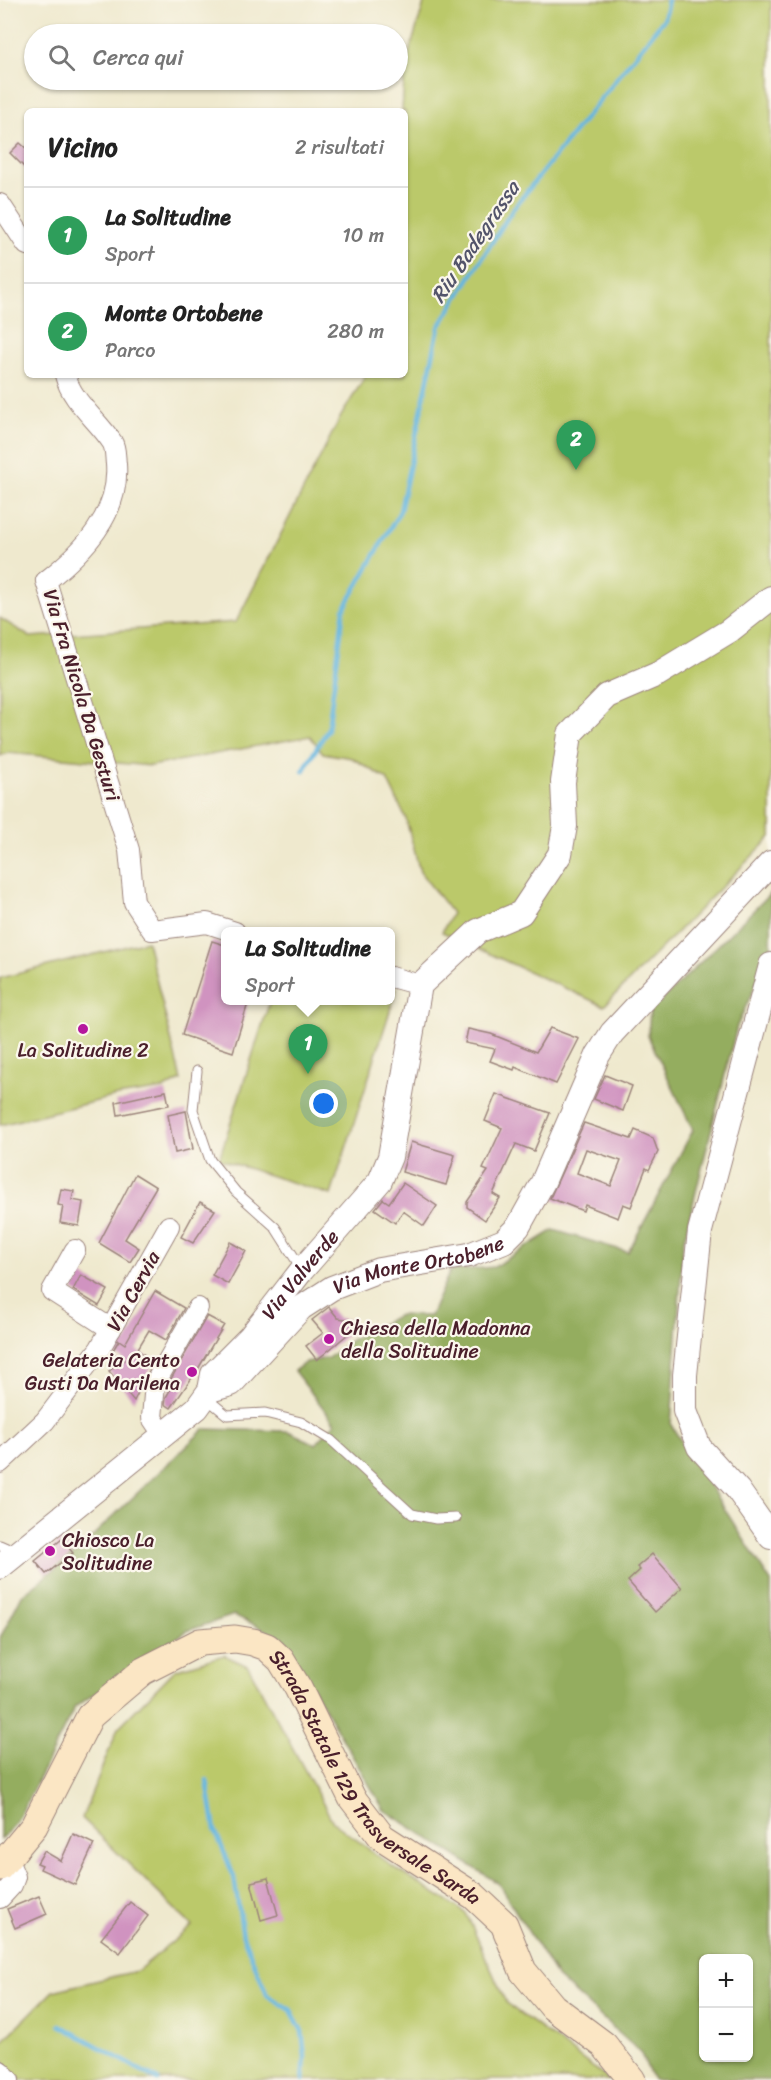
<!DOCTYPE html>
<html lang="it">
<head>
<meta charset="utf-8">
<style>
	body { margin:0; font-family:Sriracha,sans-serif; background:#f6f6f6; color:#222 }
	.controls { position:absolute; right:18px; bottom:18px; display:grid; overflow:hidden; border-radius:9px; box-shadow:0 2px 4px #0004 }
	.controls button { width:54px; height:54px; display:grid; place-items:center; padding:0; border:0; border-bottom:2px solid #e0e0e0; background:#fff; color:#222; font:30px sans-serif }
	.you { position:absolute; left:324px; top:1104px; width:21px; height:21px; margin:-15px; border:4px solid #fff; border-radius:50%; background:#1a73e8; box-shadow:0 0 0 9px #1a73e833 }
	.badge { display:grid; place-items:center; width:39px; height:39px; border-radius:50%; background:#2563eb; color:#fff; font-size:20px; font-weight:700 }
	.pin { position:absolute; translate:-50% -50px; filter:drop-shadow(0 2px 3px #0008) }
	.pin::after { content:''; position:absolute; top:32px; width:21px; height:18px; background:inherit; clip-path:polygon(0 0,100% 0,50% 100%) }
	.popup { position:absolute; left:221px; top:927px; width:174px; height:78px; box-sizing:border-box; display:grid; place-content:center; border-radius:9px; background:#fff; filter:drop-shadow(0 2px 4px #0005); font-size:20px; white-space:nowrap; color:#767676 }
	.popup b { font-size:22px; color:#222 }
	.popup::after { content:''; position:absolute; left:50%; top:100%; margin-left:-12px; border:12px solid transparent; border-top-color:#fff }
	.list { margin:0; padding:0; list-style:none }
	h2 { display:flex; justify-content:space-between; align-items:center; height:78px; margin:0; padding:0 24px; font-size:26px }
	h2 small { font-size:20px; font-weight:400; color:#767676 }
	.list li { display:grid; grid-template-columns:39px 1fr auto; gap:18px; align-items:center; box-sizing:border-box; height:96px; padding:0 24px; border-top:2px solid #e0e0e0 }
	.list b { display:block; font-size:22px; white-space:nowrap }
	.list p { margin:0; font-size:20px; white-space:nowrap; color:#767676 }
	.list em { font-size:20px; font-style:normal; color:#767676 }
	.icon { flex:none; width:33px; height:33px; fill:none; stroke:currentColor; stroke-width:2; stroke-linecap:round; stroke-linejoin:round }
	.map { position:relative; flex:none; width:771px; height:2080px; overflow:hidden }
	.search { position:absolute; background:#fff; box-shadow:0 2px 4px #0004; left:24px; top:24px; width:384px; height:66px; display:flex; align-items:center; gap:15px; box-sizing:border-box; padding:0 21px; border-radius:33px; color:#767676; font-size:22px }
	.panel { position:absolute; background:#fff; box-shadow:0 2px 4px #0004; left:24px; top:108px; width:384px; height:270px; border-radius:9px }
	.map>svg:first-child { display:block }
	.green { fill:#bbc96a; stroke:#82744a; stroke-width:1.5 }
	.forest { fill:#94ad5e; stroke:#6f6644; stroke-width:1.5; fill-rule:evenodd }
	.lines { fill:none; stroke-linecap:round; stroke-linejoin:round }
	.stream { stroke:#64b5df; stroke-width:4.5 }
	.building { fill:#d093c0; fill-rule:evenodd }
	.service-casing { stroke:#9c847c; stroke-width:11 }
	.minor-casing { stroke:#9c847c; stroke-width:22 }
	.tertiary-casing { stroke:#9c847c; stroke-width:26 }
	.secondary-casing { stroke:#9c847c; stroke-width:29 }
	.service { stroke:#fff; stroke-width:9 }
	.minor { stroke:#fff; stroke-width:20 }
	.tertiary { stroke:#fff; stroke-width:24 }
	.secondary { stroke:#fbe6c4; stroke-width:27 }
	.poi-dot { fill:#b5179e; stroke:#fbf7ec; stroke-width:2 }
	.labels { text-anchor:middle; stroke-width:4.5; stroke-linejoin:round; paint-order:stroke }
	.street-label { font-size:20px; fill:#4a1f2b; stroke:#fbf7ec }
	.poi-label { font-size:20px; fill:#4a1f2b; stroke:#fbf7ec; text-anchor:start }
	.water-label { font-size:21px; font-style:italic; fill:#53546a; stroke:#fbf7ec }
</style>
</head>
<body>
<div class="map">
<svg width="771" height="2080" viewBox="0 0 771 2080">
	<rect width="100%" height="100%" fill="#fbf7ec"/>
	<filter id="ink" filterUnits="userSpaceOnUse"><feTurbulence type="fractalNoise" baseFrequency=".0167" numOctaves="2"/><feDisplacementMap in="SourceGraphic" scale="12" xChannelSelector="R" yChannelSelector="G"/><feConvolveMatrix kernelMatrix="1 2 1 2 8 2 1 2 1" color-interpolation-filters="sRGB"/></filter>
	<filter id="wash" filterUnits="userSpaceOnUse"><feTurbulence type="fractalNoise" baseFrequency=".008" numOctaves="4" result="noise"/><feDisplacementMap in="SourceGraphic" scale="24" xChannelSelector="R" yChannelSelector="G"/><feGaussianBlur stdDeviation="1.35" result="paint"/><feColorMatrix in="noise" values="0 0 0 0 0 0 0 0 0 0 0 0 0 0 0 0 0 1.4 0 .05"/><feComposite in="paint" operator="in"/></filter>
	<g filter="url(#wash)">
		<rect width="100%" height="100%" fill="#efe9ce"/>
		<g class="green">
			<path d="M425,0H771V837L604,1006L442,932L452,913L420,872L406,819L387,779L352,758L323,753L310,736L151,766L8,753L0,756V618L30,637L236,622L341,416L366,375H405V111H402L405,66Z"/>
			<path d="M147,941L181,1080L164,1089L117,1096L0,1125V978Z"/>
			<path d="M391,986L397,989L331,1195L219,1159L270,1001L391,1000Z"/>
			<path d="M224,1655L248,1666L333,1822L390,1865L466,1913L506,2003L610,2080H12L0,2053V2044L53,1991L137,1971L192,1926L82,1818L118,1728L175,1670Z"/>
		</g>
		<path class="forest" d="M771,893V951L737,1026L683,1244L671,1425L771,1582V2080H653L640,2052L557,1977L498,1883L384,1810L284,1639L234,1615L187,1631L75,1707L16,1823L0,1840V1638L22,1595L74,1554L204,1429L288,1431L316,1444L335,1423L294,1371L306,1362L328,1358L354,1338L399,1315L430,1316L450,1271L494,1267L554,1230L628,1252L693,1130L648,1036L650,1012ZM704,1958H748V2058H704Z"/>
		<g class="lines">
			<g class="stream">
				<path d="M303,771L328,729L344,609L400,511L439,327L513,209L664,19L668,0"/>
				<path d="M207,1780L215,1830L234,1877L243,1936L267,1995L291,2010L302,2031L305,2057L303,2080"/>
				<path d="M60,2025L158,2080"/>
			</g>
		</g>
		<g id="blocks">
			<g class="building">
				<path d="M20,143L27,149V170L10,153Z"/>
				<path d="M212,941L225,945V1000H249L233,1052L182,1035Z"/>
				<path d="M550,1028L579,1039L556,1084L515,1067L514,1070L490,1061L495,1049L465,1043L468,1029L491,1034L536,1052Z"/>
				<path d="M605,1075L632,1086L623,1111L594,1099Z"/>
				<path d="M166,1091L169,1105L118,1115L116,1102Z"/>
				<path d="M496,1094L550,1113L534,1151L516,1144L493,1194L500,1198L485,1220L467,1207V1202L488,1171L483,1169L502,1128L485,1121Z"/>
				<path d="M186,1111L193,1149L175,1153L168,1115Z"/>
				<path d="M584,1123L631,1139L635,1130L653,1138L658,1152L649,1170L646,1168L631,1207L623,1204L618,1218L585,1205L583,1211L550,1198ZM586,1149L621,1161L611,1186L577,1173Z"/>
				<path d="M411,1142L455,1155L446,1185L402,1172Z"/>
				<path d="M135,1174L156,1187L125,1239L139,1248L130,1262L99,1243Z"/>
				<path d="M403,1183L437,1206L424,1226L403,1211L395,1223L375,1209L383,1199L389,1203Z"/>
				<path d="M61,1189L74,1191L72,1200L83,1202L79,1226L60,1223L63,1206L58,1205Z"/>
				<path d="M200,1202L215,1210L193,1243L181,1237Z"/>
				<path d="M230,1242L246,1251L228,1284L212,1275Z"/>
				<path d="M81,1275L108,1290L99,1306L73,1290Z"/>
				<path d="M155,1291L184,1308L166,1340L149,1330L137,1350L154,1361L134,1401L109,1371L124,1360L112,1352L119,1340L125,1344Z"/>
				<path d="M329,1307L338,1318L352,1320L354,1329L317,1360L306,1346L323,1333L312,1320Z"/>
				<path d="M207,1316L224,1325L198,1369L171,1408L165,1404L166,1397L175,1382L171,1379Z"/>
				<path d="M62,1539L73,1553L46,1574L35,1561Z"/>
				<path d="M652,1554L682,1588L655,1612L628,1581L640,1570L637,1567Z"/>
				<path d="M73,1834L94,1844L75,1885L40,1869L42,1865L37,1863L44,1851L61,1861Z"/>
				<path d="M268,1878L278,1915L261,1920L251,1882Z"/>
				<path d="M39,1896L47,1914L15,1928L7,1909Z"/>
				<path d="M130,1902L148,1916L120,1953L101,1939Z"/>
			</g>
		</g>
	</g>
	<g filter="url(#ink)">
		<use href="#blocks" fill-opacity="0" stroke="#9c847c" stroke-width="1.5"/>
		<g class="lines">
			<defs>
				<g id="service">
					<path d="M197,1071L193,1110L210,1160L236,1192L275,1227L301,1268"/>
					<path d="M205,1397L227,1415L265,1413L301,1422L331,1440L412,1514L436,1519L456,1518"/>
					<path d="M0,1545L16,1552"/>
				</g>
				<g id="minor">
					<path d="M0,204L27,245"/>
					<path d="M65,375C72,402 97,419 112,442C116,448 115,457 116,464C120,514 83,552 46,581L129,850L134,902L152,930L207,923L235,932"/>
					<path d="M391,977L420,985"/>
					<path d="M75,1250L52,1291L111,1329"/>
					<path d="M164,1436L152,1418L155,1383L198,1308"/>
					<path d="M0,1463L45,1421L100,1348L169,1226"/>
					<path d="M0,1898L12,1885L15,1877L7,1858"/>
					<path d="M0,2071L9,2080"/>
				</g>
				<g id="tertiary">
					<path d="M771,965L700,1231L685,1375V1411L699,1447L738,1490L771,1537"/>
					<path id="s1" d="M210,1390L231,1384L301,1308L332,1288L379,1270L469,1255L504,1241L518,1227L543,1182L598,1055L612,1033L771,863"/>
					<path id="s2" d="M0,1567L197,1408L210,1390L213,1374L250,1337L302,1270L380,1181L390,1157L420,985L478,931L521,913L560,854L565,826L563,782L570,734L607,696L658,674L729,631L771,598"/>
				</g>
				<g id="secondary">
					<path id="s3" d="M0,1867L34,1826L90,1716L111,1698L143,1671L200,1642L235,1639L253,1642L267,1647L281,1660L298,1688L352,1798L382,1837L474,1896L504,1924L523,1971L553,2007L604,2045L632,2080"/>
				</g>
			</defs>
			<use href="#service" class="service-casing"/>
			<use href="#minor" class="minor-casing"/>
			<use href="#tertiary" class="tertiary-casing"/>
			<use href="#secondary" class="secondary-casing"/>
			<use href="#service" class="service"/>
			<use href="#minor" class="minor"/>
			<use href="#tertiary" class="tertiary"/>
			<use href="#secondary" class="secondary"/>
		</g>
	</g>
	<g class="poi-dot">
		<circle cx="83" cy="1029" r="6"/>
		<circle cx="329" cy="1339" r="6"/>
		<circle cx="192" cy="1372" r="6"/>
		<circle cx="50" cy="1551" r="6"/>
	</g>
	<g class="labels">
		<g class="street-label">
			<text transform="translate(82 695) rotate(73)" y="7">Via Fra Nicola Da Gesturi</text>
			<text dy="7" stroke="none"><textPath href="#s1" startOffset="252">Via Monte Ortobene</textPath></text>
			<text dy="7" stroke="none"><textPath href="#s2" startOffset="424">Via Valverde</textPath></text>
			<text transform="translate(133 1291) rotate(-61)" y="7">Via Cervia</text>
			<text dy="7" stroke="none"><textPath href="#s3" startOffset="552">Strada Statale 129 Trasversale Sarda</textPath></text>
		</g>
		<g class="poi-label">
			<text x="83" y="1057" text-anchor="middle">La Solitudine 2</text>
			<text x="341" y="1335">Chiesa della Madonna<tspan x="341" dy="23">della Solitudine</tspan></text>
			<text x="180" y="1367" text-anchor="end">Gelateria Cento<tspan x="180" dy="23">Gusti Da Marilena</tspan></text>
			<text x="62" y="1547">Chiosco La<tspan x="62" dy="23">Solitudine</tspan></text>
		</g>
		<g class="water-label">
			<text transform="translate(475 242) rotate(-56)" y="7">Riu Badegrassa</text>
		</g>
	</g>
</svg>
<div class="controls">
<button>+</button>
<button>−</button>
</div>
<div class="you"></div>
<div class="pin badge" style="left:308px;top:1074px;background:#2e9e5b">1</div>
<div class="popup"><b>La Solitudine</b>Sport</div>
<div class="pin badge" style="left:576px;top:470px;background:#2e9e5b">2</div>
<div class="search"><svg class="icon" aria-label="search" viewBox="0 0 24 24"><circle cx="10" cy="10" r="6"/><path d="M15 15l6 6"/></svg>Cerca qui</div>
<section class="panel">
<h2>Vicino<small>2 risultati</small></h2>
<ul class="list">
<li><span class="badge" style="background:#2e9e5b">1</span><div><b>La Solitudine</b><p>Sport</p></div><em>10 m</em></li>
<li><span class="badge" style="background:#2e9e5b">2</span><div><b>Monte Ortobene</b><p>Parco</p></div><em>280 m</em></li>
</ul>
</section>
</div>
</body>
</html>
